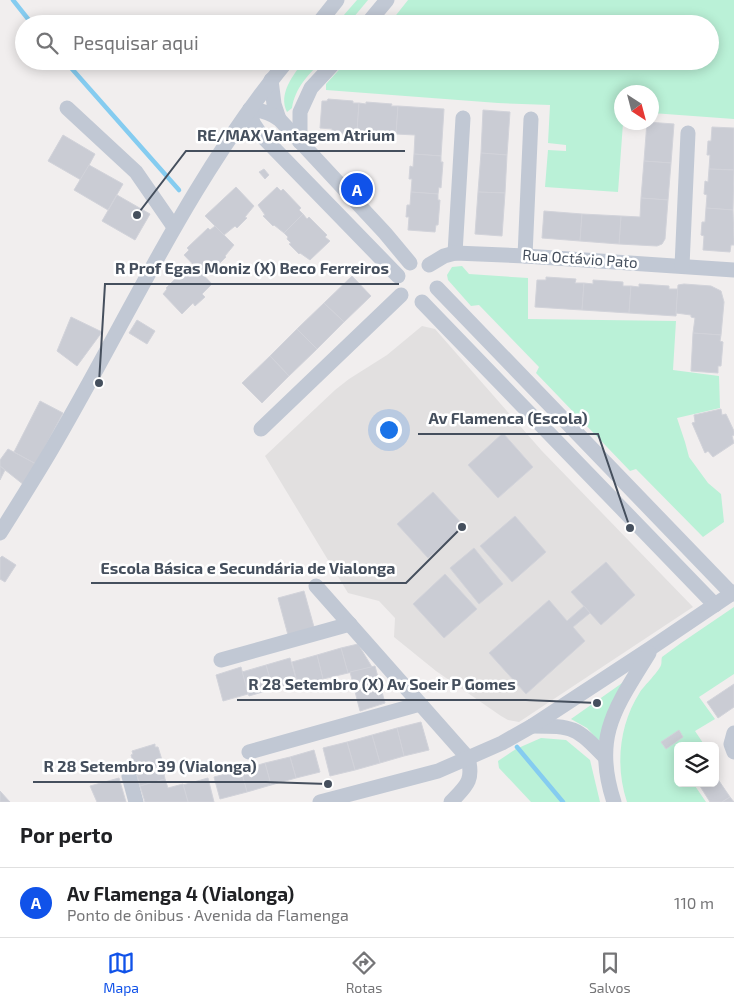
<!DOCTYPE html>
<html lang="pt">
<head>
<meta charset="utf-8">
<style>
	body { margin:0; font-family:"Exo 2",sans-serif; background:#f2f2f2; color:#202124 }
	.controls { position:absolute; right:15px; bottom:15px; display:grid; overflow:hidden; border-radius:8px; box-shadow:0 2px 12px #0003 }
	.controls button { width:45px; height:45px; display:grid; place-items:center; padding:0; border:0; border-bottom:1px solid #e0e0e0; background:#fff; color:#202124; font:25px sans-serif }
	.compass { position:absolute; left:614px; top:85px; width:45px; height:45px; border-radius:50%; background:#fff; box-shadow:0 2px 12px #0003; rotate:144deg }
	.you { position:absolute; left:388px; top:429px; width:18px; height:18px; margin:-12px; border:4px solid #fff; border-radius:50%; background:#1a73e8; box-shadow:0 0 0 8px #1a73e833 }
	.badge { display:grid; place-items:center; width:32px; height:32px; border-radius:50%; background:#1052e9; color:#fff; font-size:16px; font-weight:700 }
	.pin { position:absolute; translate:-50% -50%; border:2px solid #fff; box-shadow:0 1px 5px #0006 }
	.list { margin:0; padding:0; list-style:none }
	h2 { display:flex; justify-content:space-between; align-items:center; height:65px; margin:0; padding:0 20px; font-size:21px }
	h2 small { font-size:16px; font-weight:400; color:#757577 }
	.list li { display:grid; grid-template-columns:32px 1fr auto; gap:15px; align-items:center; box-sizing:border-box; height:70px; padding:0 20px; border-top:1px solid #e0e0e0 }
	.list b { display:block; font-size:19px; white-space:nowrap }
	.list p { margin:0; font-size:16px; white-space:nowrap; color:#757577 }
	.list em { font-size:16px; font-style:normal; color:#757577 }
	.icon { flex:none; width:28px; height:28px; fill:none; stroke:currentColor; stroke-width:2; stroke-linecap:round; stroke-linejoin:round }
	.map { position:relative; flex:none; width:734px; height:802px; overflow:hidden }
	.search { position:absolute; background:#fff; box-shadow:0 2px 12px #0003; left:15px; right:15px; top:15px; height:55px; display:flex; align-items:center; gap:12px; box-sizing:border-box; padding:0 18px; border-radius:28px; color:#757577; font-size:19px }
	.sheet { height:135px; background:#fff }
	nav { display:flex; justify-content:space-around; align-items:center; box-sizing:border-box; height:70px; border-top:1px solid #e0e0e0; background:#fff; font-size:14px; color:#757577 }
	nav a { display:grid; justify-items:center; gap:2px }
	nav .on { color:#1052e9 }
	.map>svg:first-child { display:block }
	.education { fill:#e2e0e0 }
	.green { fill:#baf1d7 }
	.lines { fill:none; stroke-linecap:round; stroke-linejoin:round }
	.stream { stroke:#85ccf0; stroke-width:4.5 }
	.building { fill:#caccd4; stroke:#d2d3da }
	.minor { stroke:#c1c8d4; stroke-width:15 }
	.labels { text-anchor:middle; stroke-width:5; stroke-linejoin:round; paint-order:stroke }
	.street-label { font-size:15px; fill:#454f5d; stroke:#fff }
	.leader { fill:none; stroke:#454f5d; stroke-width:2 }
	.callout-dot { fill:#454f5d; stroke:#fff; stroke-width:2 }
	.callout-label { font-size:16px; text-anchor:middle; font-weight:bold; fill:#454f5d; stroke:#fff; stroke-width:5; stroke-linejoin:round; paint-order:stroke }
</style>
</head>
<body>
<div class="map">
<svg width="734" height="802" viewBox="0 0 734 802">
	<rect width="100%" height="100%" fill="#f1eeee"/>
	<path class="education" d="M422,326L435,329L542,451L693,607L519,722L508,720L501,716L436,671L394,637L395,618L379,601L348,593L265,456L335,390L349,379L387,355Z"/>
	<g class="green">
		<path d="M357,0H368L348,24H336Z"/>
		<path d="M408,0H734V119L652,113V92H622V122L623,123L618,192L545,187L548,150L566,151V145L548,143L550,105L498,103L326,90V84L347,61H710V24H389Z"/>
		<path d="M304,61H322C308,75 295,88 292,108L287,112C278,94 293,75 304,61Z"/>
		<path d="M462,266L469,274L528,278V319L676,321L673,370L719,376L720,408L677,418L685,442L689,457L708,483L721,494L724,522L703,537L636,469L630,471L536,373L539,367L479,305L471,306L448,280L447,275L452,267Z"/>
		<path d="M734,607V674L699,697L715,719L695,731L705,746H678V783H693L706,802H627C615,766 619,725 640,692C644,686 660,670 661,665C662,662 661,660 662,657L681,643Z"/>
		<path d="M625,681L599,741L587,728L571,719Z"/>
		<path d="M541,738L566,740L590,760L600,802H531L499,768L498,761L516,749Z"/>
	</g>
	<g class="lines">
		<g class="stream">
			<path d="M13,0L32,24"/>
			<path d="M65,61L179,190"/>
			<path d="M517,747L563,802"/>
		</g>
	</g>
	<g class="building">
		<path d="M328,99L353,101V103H359L357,131L345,130V134L332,133V129L320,128L322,101H327Z"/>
		<path d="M366,102L392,104L391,106H398L396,134L383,133V137L371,136V132L357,131L359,103L366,104Z"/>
		<path d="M398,106L444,109L441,156L414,154L415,135L396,134Z"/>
		<path d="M483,110L510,112L507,155L481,153Z"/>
		<path d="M647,122L674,124L671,163L644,161Z"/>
		<path d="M712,127L734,128V170L709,169L710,155H707L708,141H711Z"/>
		<path d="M63,135L95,154L81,180L48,161Z"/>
		<path d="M481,153L507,155L505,193L478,192Z"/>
		<path d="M414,154L441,156V162H443L441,188L439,187L438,194L411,192L412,179H409L410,166L413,167Z"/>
		<path d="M644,161L671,163L668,200L641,198Z"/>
		<path d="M89,165L123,184L108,210L74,190Z"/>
		<path d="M264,169L269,175L265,179L259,172Z"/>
		<path d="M709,169L734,170L733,210L706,208L707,195L704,194L705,181L708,182Z"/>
		<path d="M236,187L254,206L245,217L247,218L237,228L235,226L224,235L205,216Z"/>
		<path d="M277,187L281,191L283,189L301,208L299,210L303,214L284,233L274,225L273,226L263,216L265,215L258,205Z"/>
		<path d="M411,192L438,194V200H440L438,225H436L435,232L408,230L409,217H406L407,205H410Z"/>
		<path d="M478,192L505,193L502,236L475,234Z"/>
		<path d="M117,195L150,214L135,240L102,221Z"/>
		<path d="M641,198L668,200L665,239L662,244L657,246L619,244L621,216L640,217Z"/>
		<path d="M706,208L733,210L734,239V245H731L730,252L703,250L704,236L701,235L702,222H705Z"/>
		<path d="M544,211L582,214L580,241L542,238Z"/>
		<path d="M303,214L307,219L309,217L327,235L325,237L330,241L310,260L300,253L299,254L289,244L291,243L287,239L288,237L284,233Z"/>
		<path d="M582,214L621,216L619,244L580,241Z"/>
		<path d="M215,226L234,245L225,256L226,257L216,267L214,265L203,275L184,255L189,250L187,248L208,228L210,230Z"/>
		<path d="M194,265L212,284L202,294L205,297L195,306L193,303L182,314L163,294L167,289L166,288L187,267L189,269Z"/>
		<path d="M352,276L371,296L344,322L324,303Z"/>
		<path d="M546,277L576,279L575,283H584L582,310L535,307L537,280H546Z"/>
		<path d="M593,280L623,282V286H631L629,313L582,310L584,283L593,284Z"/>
		<path d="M639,284L669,286V289H678L676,316L629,313L631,286L639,287Z"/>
		<path d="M684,284L711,286L721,291L724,302L721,335L693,333L695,318L691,317V315L676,313L678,285Z"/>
		<path d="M324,303L344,322L317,349L297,329Z"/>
		<path d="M71,317L102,332L77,366L57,351Z"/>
		<path d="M137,320L155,331L147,344L129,333Z"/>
		<path d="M297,329L317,349L289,376L270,356Z"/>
		<path d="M693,333L721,335L720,341L723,342L721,366H718V373L691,371Z"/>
		<path d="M270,356L289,376L262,403L242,383Z"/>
		<path d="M40,401L63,413L36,464L14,452Z"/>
		<path d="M721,409L722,415L726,414L734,431V435L732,436L734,443L713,457L708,451L705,453L692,423L695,422L694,415Z"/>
		<path d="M503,433L533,467L498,498L468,465Z"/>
		<path d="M8,449L36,464L24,485L0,466V460Z"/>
		<path d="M0,466L5,470L0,480Z"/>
		<path d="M433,492L464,526L428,558L397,524Z"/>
		<path d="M515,516L546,552L512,582L480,546Z"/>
		<path d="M474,548L503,584L479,604L450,568Z"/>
		<path d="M2,556L16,565L5,582L0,579V558Z"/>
		<path d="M606,562L635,595L601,625L571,592Z"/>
		<path d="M445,574L477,609L444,638L413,604Z"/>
		<path d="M304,591L314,627L288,635L278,598Z"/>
		<path d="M549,600L567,621L584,606L590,613L573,627L585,641L526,694L489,653Z"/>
		<path d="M358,644L372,667L348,673L341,648Z"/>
		<path d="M341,648L348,673L323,679L317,655Z"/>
		<path d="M317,655L323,679L298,686L292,662Z"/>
		<path d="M290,658L297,682L273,689L266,665Z"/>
		<path d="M266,665L273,689L249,696L242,672Z"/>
		<path d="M375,666L385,703L360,711L350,672Z"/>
		<path d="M241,667L248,694L223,701L216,675Z"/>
		<path d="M734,684V707L718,718L707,702Z"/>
		<path d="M421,722L429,750L404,756L397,728Z"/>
		<path d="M397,728L404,756L380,763L372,735Z"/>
		<path d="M679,730L683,737L666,749L661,742Z"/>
		<path d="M372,735L380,763L355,770L347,742Z"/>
		<path d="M347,742L355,770L330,776L323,748Z"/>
		<path d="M155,744V747H158L166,773L164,774L165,779L140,786L131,755L133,754L132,751Z"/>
		<path d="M314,750L320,772L296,778L290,757Z"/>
		<path d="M290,757L296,778L271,785L265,763Z"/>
		<path d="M265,763L271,785L247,792L241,770Z"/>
		<path d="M241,770L247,792L220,799L214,777Z"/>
		<path d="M715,775L730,797L722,802H710L698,783H715Z"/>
		<path d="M119,778L126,802H97L90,786Z"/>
		<path d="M208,778L214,802H188L183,785Z"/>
		<path d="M165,779L168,788L183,784L188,802H145L140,786Z"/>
		<path d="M0,791L10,802H0Z"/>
		<path d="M730,797L734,802H722Z"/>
	</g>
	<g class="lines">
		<g class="minor">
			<path d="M318,24L337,0"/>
			<path d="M367,24L387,0"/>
			<path d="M271,80L274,104L279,119"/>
			<path d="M67,108L136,172L174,227"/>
			<path d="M250,109C261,110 269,112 279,119L385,233L410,263"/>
			<path d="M250,109L253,123L261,135L398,276"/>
			<path d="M300,142V112L311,88L336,61"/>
			<path d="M455,253L463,118"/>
			<path d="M525,256L531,119"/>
			<path d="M429,265L444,256L455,253L525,256L734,270"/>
			<path d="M682,266L688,133"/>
			<path d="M437,288L732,594"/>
			<path d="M422,302L715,605"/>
			<path d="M261,429L401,295"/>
			<path d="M0,533C17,506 34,479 50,452C127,321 189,180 287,61"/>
			<path d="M316,586L468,758C474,781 466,786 451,802"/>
			<path d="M221,660L350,624"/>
			<path d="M532,726C574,726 576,727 605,757"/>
			<path d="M734,733L731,744L734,752"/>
			<path d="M249,752L420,704"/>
			<path d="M129,776L136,802"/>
			<path d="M320,802L438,771L502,743L532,726L651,648L734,592"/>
			<path d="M614,802C592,736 616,707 649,653"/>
		</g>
	</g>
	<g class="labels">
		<g class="street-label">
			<text transform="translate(580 259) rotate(4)" y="5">Rua Octávio Pato</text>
		</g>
	</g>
	<path class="leader" d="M137 215L186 151H405M99 383L105 284H399M630 528L598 434H418M462 527L406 583H91M597 703L526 700H237M328 784L266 782H33"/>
	<g class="callout-dot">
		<circle cx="137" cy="215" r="5"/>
		<circle cx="99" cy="383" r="5"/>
		<circle cx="630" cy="528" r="5"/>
		<circle cx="462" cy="527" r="5"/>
		<circle cx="597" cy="703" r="5"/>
		<circle cx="328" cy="784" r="5"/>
	</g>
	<g class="callout-label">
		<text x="296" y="141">RE/MAX Vantagem Atrium</text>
		<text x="252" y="274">R Prof Egas Moniz (X) Beco Ferreiros</text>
		<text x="508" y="424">Av Flamenca (Escola)</text>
		<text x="248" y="574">Escola Básica e Secundária de Vialonga</text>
		<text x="382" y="690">R 28 Setembro (X) Av Soeir P Gomes</text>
		<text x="150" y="772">R 28 Setembro 39 (Vialonga)</text>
	</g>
</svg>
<div class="controls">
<button><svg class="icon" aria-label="layers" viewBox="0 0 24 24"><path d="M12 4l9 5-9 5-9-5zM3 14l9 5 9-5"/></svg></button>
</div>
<svg class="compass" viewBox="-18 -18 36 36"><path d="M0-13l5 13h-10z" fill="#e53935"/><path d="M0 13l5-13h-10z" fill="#757577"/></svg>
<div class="you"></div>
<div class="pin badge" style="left:357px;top:189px">A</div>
<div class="search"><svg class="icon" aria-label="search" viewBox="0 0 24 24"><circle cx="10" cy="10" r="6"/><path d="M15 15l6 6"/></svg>Pesquisar aqui</div>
</div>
<section class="sheet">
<h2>Por perto<small></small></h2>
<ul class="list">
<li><span class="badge">A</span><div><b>Av Flamenga 4 (Vialonga)</b><p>Ponto de ônibus · Avenida da Flamenga</p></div><em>110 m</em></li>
</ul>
</section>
<nav>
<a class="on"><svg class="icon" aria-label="map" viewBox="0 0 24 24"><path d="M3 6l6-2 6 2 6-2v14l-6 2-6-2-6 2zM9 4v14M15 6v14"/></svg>Mapa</a>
<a><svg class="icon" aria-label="directions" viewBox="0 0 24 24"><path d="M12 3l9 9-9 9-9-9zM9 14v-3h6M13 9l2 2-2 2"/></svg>Rotas</a>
<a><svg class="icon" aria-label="saved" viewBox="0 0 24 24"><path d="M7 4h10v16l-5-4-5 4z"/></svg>Salvos</a>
</nav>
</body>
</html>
